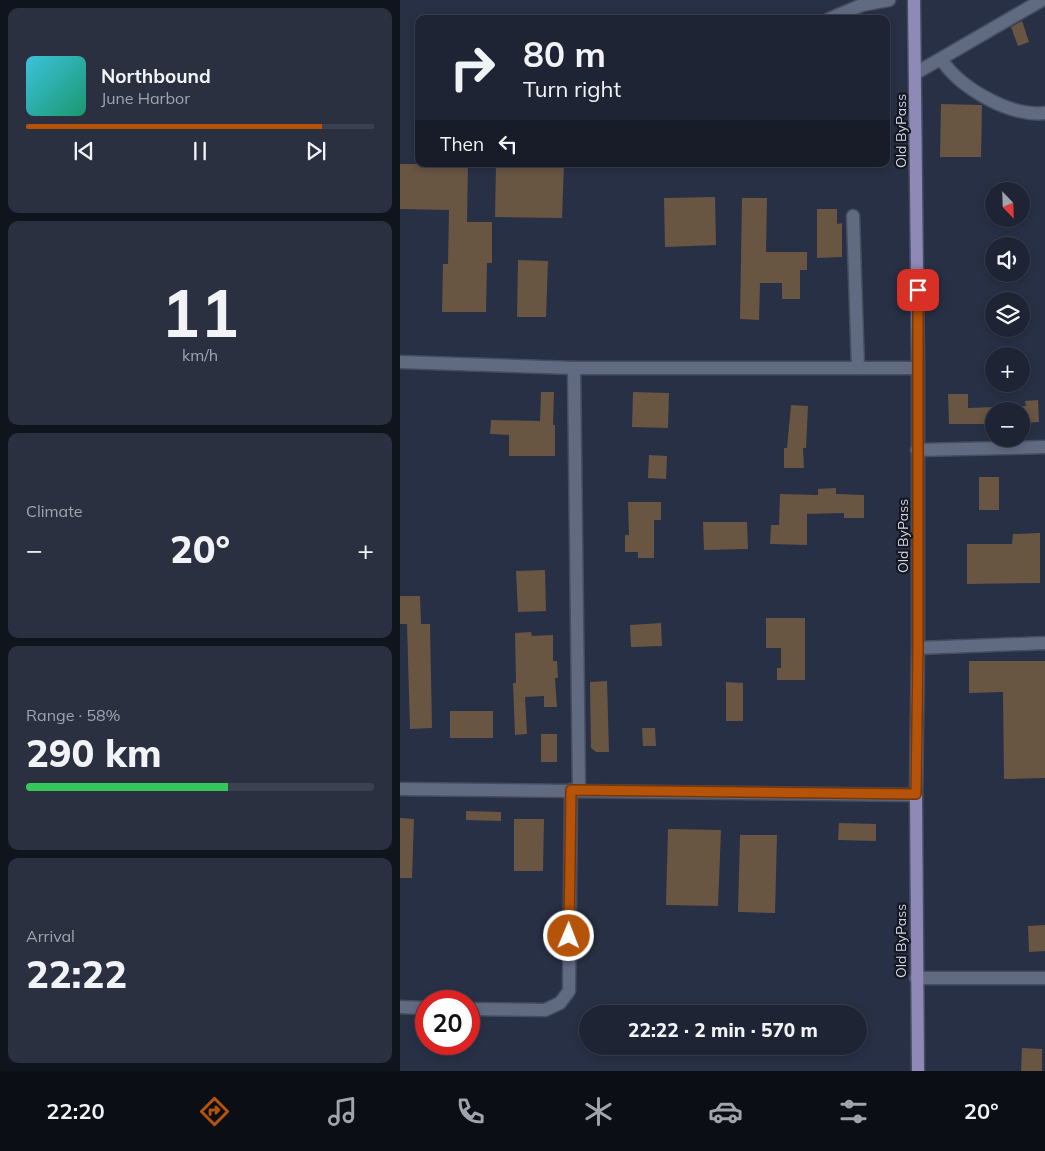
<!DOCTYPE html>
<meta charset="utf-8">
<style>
body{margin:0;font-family:Mulish,sans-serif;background:#2b3040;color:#f1f3f6;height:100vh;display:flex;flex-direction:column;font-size:19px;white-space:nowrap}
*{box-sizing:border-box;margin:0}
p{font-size:16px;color:#a1a4ac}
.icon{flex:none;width:28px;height:28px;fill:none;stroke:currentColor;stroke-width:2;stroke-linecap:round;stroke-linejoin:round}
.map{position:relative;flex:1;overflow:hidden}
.panel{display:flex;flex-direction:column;gap:8px;padding:8px;background:#10141d;width:400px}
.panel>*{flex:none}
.guide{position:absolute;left:15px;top:15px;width:475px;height:152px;border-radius:10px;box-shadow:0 2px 8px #0003,0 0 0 1px #3c414f;background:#1e2434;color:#f1f3f6;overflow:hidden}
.needle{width:32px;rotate:157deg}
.controls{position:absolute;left:585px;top:182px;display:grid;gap:10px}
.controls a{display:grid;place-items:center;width:45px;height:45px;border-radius:50%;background:#1e2434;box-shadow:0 2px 8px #0003,0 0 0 1px #3c414f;font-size:25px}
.speed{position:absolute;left:15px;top:990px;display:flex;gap:10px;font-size:25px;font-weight:700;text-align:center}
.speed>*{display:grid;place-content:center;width:65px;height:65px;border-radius:50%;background:#1e2434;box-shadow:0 2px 8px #0003,0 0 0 1px #3c414f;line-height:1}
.speed .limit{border:8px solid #d22;background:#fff;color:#111}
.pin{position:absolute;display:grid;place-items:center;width:42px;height:42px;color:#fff;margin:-21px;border-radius:10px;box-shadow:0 2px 8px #0006}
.me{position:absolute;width:55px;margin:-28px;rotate:1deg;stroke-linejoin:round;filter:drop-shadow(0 0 4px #0008)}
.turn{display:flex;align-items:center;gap:18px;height:105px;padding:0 25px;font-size:22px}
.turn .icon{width:65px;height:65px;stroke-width:2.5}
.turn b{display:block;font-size:35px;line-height:42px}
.then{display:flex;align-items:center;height:48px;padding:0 25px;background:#0003;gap:10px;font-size:19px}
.big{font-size:38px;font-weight:800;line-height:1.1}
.panel .card{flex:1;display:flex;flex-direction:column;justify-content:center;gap:8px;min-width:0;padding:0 18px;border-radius:10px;background:#2b3040}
.panel .dial{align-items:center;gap:0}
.dial b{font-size:65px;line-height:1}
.song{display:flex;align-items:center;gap:15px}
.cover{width:60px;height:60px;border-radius:8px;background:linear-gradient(135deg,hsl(190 70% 55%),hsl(160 70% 35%))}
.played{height:5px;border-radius:2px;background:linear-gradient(90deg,#b45309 85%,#3c414f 85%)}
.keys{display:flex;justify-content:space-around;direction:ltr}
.heat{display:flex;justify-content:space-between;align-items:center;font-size:28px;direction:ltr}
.charge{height:8px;border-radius:4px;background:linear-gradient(90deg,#34c759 58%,#3c414f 0)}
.trip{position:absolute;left:179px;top:1005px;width:288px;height:50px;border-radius:25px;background:#1e2434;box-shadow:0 2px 8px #0003,0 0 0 1px #3c414f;font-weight:800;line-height:50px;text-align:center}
.dock{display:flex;height:80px;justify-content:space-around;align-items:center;background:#0c0e15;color:#a1a4ac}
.dock .icon{width:35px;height:35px}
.dock .selected{color:#b45309}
.dock b{font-size:22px;color:#f1f3f6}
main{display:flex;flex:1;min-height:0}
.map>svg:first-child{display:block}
.building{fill:#685542}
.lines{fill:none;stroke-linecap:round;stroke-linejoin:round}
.minor-casing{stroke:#464d5e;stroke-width:15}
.major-casing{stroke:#464d5e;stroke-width:15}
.minor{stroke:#606a81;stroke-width:12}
.major{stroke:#8f89b8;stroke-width:12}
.route-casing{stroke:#753606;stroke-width:12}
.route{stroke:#b45309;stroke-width:9}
.labels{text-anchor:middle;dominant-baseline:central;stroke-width:4.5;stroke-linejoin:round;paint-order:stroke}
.street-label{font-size:14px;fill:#cfd5e2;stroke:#151822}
</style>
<main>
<section class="panel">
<div class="card">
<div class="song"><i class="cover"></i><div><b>Northbound</b><p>June Harbor</p></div></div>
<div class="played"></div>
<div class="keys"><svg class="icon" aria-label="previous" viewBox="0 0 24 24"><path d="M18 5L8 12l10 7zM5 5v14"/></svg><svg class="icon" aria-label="pause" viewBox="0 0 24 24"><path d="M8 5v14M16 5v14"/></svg><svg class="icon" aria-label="next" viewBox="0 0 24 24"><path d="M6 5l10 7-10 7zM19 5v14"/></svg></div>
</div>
<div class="card dial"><b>11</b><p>km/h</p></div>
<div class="card"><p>Climate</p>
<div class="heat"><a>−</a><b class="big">20°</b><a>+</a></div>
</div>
<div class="card"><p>Range · 58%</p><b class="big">290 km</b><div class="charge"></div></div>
<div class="card"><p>Arrival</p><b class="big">22:22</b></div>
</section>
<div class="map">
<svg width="645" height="1071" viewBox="0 0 645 1071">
<rect width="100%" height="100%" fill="#283045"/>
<g class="building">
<path d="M622,21L629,42L618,46L611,27Z"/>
<path d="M541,104L582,105L581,157H540Z"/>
<path d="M0,164H68L67,222H92V263H87L86,312H42L43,264H48L49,210L0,209Z"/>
<path d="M96,164H164L162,218L95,217Z"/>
<path d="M315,197L316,245L265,247L264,198Z"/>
<path d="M342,198H367L366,252H407V270H400V299H382V283H360L359,320L340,319Z"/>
<path d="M417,209H437V224L442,223V257L417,258Z"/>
<path d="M118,260L148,261L146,317H117Z"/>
<path d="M141,392H154L153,425H155V456H109V435L90,434L91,420L140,421Z"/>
<path d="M233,392L269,393L268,428L232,427Z"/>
<path d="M548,394H568V408L594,407V424H549Z"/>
<path d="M638,400L639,422L621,423V406H626L625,401Z"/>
<path d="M391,405L408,406L406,448H403L404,468H384V448H387Z"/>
<path d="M249,455L267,456L266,479L248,478Z"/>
<rect x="579" y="477" width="20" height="33"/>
<path d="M436,488V494L464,495V518H444V513L407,514V545L370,544L371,525H379L380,494L418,495V489Z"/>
<path d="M228,502H261V520H254V558H238V552H225V535H229Z"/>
<path d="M303,522H347L348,549L304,550Z"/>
<path d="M640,533V583L567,584V544H612L613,534Z"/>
<path d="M145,570L146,611L118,612L116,571Z"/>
<path d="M0,596H20L21,624H30L32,728L10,729L7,624H0Z"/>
<path d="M366,618H405V680H377V668H381V648H366Z"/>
<path d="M261,623L262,646L231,647L230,625Z"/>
<path d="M131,632L132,636L153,635V661H157L158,678H155L157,707H144V696L125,697L127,734L115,735L113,683H116L115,633Z"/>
<path d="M569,661H645V778L604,779L603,692L569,693Z"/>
<path d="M207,681L209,752H196L191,748L190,682Z"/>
<path d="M326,682L343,683V721H326Z"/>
<rect x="50" y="711" width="43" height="27"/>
<path d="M242,728H255L256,746H243Z"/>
<rect x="141" y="734" width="16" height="28"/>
<path d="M66,811L101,812V821L66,820Z"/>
<path d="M0,818L14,819L12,878H0Z"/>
<path d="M114,819H144L143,871H114Z"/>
<path d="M439,823L476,824V841L438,840Z"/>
<path d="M268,829L321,830L318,906L266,905Z"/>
<path d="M340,835H377L375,913L338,912Z"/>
<path d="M645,925V951L629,952L628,926Z"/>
<path d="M622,1048L642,1049V1071H621Z"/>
</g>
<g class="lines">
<g class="minor-casing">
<g id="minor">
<path d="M429,19L462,5L489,0"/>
<path d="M541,59C560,88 610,117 645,113"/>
<path d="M516,73L642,0"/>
<path d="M453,216L458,368"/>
<path d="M0,362L174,368H518"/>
<path d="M174,368L179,790"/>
<path d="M517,450L645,447"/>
<path d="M518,648L645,643"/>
<path d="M0,789L516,795"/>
<path d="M516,978H645"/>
<path d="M0,1007L26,1008"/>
<path d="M69,1009L145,1010L160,1003L169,991L171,790"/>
</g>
</g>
<g class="major-casing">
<path id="major" d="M514,0L518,368V648L516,795L518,1071"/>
</g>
<use href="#minor" class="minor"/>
<use href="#major" class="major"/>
</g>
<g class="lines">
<g class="route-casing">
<path id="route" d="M169,936L171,790L516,794L518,648V290"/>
</g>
<use href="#route" class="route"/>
</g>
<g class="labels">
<g class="street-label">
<text transform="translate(501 131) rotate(-90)">Old ByPass</text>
<text transform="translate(503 536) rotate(-90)">Old ByPass</text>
<text transform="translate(501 941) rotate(-90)">Old ByPass</text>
</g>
</g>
</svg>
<div class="controls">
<a><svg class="needle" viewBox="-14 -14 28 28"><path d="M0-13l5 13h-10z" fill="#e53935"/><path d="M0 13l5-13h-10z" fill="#a1a4ac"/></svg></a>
<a><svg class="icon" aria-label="sound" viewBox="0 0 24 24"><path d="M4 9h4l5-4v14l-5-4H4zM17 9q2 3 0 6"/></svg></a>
<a><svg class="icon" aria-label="layers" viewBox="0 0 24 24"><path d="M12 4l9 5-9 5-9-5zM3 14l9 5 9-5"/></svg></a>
<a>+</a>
<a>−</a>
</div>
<div class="speed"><div class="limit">20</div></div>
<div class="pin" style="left:518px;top:290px;background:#d93025"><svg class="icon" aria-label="arrive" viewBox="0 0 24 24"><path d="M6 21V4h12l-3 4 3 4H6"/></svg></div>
<svg class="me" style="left:169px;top:936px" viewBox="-20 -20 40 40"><circle r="17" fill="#b45309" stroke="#fff" stroke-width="3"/><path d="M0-11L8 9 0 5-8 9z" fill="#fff"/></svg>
<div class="trip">22:22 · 2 min · 570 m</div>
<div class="guide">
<div class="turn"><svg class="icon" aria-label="right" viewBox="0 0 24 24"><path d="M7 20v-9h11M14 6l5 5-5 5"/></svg><div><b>80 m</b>Turn right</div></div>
<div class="then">Then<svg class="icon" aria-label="left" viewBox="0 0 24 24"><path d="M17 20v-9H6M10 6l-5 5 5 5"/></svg></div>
</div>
</div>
</main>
<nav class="dock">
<b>22:20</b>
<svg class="icon selected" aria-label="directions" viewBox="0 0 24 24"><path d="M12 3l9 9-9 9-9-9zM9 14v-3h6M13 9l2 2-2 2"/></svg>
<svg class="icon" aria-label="music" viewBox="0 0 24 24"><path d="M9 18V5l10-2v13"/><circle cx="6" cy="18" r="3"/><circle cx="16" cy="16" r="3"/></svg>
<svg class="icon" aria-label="phone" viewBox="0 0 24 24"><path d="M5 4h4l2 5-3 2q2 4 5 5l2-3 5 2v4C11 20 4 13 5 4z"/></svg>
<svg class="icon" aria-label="climate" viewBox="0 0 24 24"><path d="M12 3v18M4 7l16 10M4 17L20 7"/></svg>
<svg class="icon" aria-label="car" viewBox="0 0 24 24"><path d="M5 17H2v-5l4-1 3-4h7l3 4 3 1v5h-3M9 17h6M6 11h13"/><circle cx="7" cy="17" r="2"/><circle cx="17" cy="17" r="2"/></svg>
<svg class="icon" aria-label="filters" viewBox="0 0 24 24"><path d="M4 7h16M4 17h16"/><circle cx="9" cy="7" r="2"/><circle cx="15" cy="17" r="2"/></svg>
<b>20°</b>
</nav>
